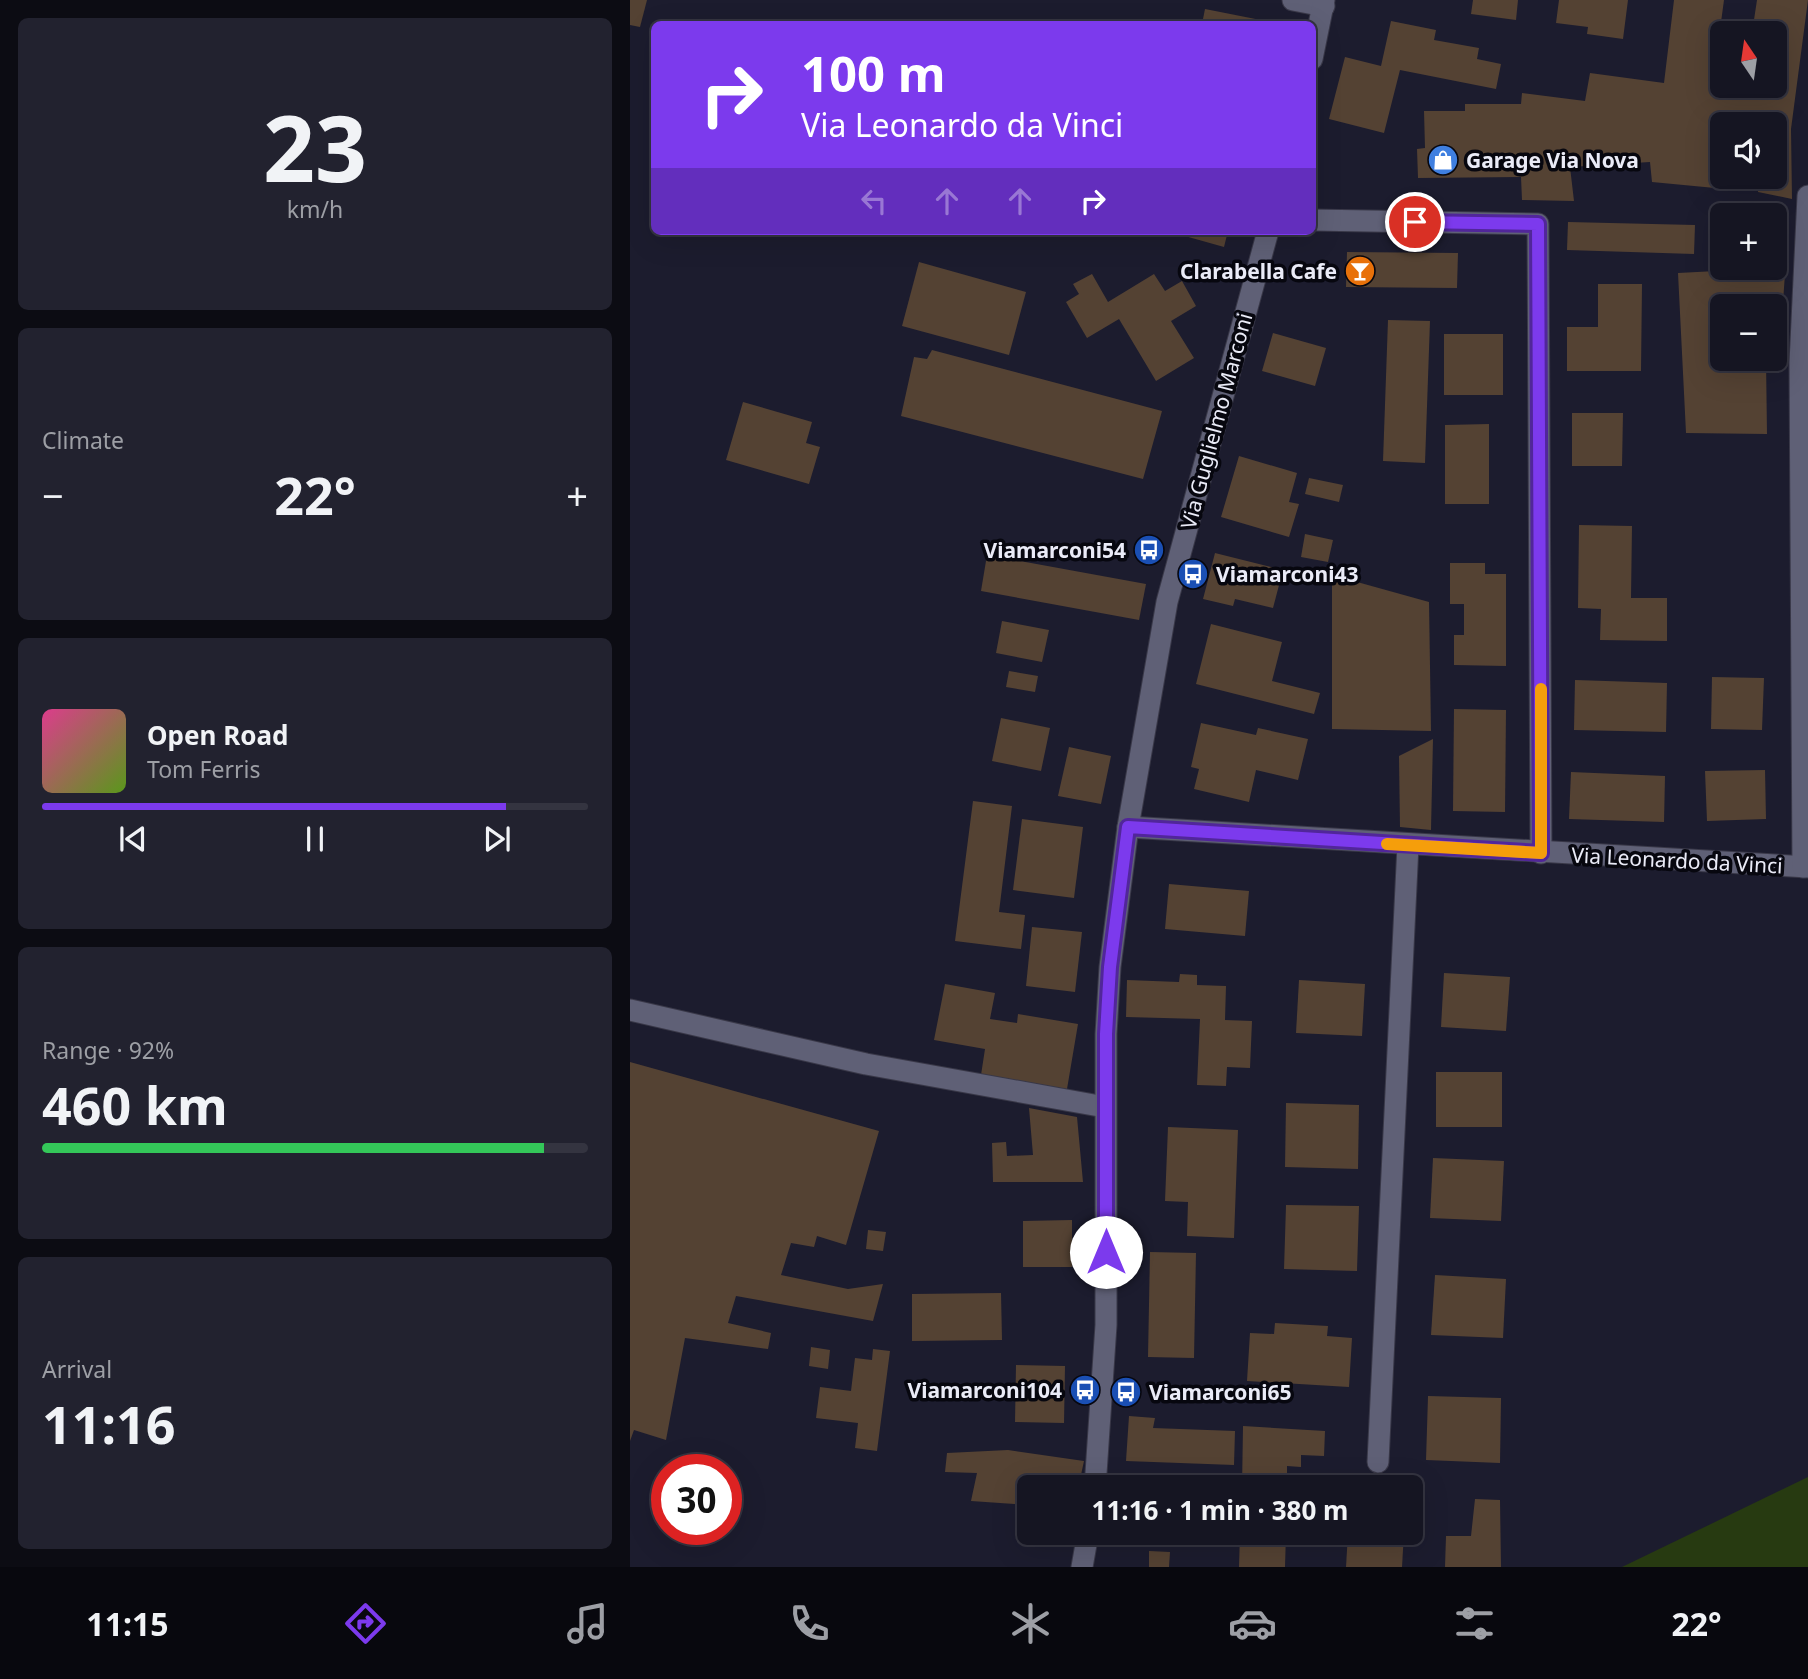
<!DOCTYPE html>
<meta charset="utf-8">
<style>
body{margin:0;font-family:"Noto Sans",sans-serif;background:#22222f;color:#f1f3f6;height:100vh;display:flex;flex-direction:column;font-size:26px;white-space:nowrap}
*{box-sizing:border-box;margin:0}
p{font-size:23px;color:#9d9fa5}
.icon{flex:none;width:38px;height:38px;fill:none;stroke:currentColor;stroke-width:2;stroke-linecap:round;stroke-linejoin:round}
.map{position:relative;flex:1;overflow:hidden}
.side{display:flex;flex-direction:column;gap:18px;padding:18px;background:#0c0c13;width:630px}
.side>*{flex:none}
.guide{position:absolute;left:21px;top:21px;width:665px;height:214px;border-radius:10px;box-shadow:0 7px 28px #0002,0 0 0 2px #343440;background:#7c3aed;color:#fff;overflow:hidden}
.needle{width:46px;rotate:347deg}
.buttons{position:absolute;left:1080px;top:21px;display:grid;gap:14px}
.buttons a{display:grid;place-items:center;width:77px;height:77px;border-radius:10px;background:#151522;box-shadow:0 7px 28px #0002,0 0 0 2px #343440;font-size:35px}
.speed{position:absolute;left:21px;top:1454px;display:flex;gap:14px;font-size:35px;font-weight:700;text-align:center}
.speed>*{display:grid;place-content:center;width:91px;height:91px;border-radius:50%;background:#151522;box-shadow:0 7px 28px #0002,0 0 0 2px #343440;line-height:1}
.speed .limit{border:10px solid #d22;background:#fff;color:#111}
.pin{position:absolute;display:grid;place-items:center;width:60px;height:60px;color:#fff;margin:-30px;border:4px solid #fff;border-radius:50%;box-shadow:0 2px 7px #0007}
.me{position:absolute;width:77px;margin:-38px;rotate:0deg;stroke-linejoin:round;filter:drop-shadow(0 0 5px #0008)}
.turn{display:flex;align-items:center;gap:24px;height:147px;padding:0 35px;font-size:32px}
.turn .icon{width:91px;height:91px;stroke-width:2.5}
.turn b{display:block;font-size:49px;line-height:60px}
.lanes{display:flex;align-items:center;height:66px;padding:0 35px;background:#0003;justify-content:center;gap:35px;direction:ltr}
.lanes .off{opacity:.35}
.big{font-size:52px;font-weight:700;line-height:1.1}
.side .tile{flex:1;display:flex;flex-direction:column;justify-content:center;gap:10px;min-width:0;padding:0 24px;border-radius:10px;background:#22222f}
.side .dial{align-items:center;gap:0}
.dial b{font-size:91px;line-height:1}
.song{display:flex;align-items:center;gap:21px}
.cover{width:84px;height:84px;border-radius:10px;background:linear-gradient(135deg,hsl(330 70% 55%),hsl(90 70% 35%))}
.played{height:7px;border-radius:4px;background:linear-gradient(90deg,#7c3aed 85%,#343440 85%)}
.keys{display:flex;justify-content:space-around;direction:ltr}
.heat{display:flex;justify-content:space-between;align-items:center;font-size:38px;direction:ltr}
.charge{height:10px;border-radius:5px;background:linear-gradient(90deg,#34c759 92%,#343440 0)}
.trip{position:absolute;left:387px;top:1475px;width:406px;height:70px;border-radius:10px;background:#151522;box-shadow:0 7px 28px #0002,0 0 0 2px #343440;font-weight:700;line-height:70px;text-align:center}
.tab-bar{display:flex;height:112px;justify-content:space-around;align-items:center;background:#08080e;color:#9d9fa5}
.tab-bar .icon{width:49px;height:49px}
.tab-bar .active{color:#7c3aed}
.tab-bar b{font-size:32px;color:#f1f3f6}
main{display:flex;flex:1;min-height:0}
.map>svg:first-child{display:block}
.green{fill:#273a11}
.building{fill:#544233}
.lines{fill:none;stroke-linecap:round;stroke-linejoin:round}
.street-casing{stroke:#393848;stroke-width:23}
.street{stroke:#5f6076;stroke-width:21}
.route-casing{stroke:#51269a;stroke-width:18}
.route{stroke:#7c3aed;stroke-width:12}
.slow{stroke:#f59e0b;stroke-width:12}
.labels{text-anchor:middle;dominant-baseline:central;stroke-width:7;stroke-linejoin:round;paint-order:stroke}
.poi-label{font-size:21px;font-weight:bold;fill:#eaebf7;stroke:#07070f;text-anchor:start}
.street-label{font-size:21px;fill:#eaebf7;stroke:#07070f}
</style>
<main>
<section class="side">
<div class="tile dial"><b>23</b><p>km/h</p></div>
<div class="tile"><p>Climate</p>
<div class="heat"><a>−</a><b class="big">22°</b><a>+</a></div>
</div>
<div class="tile">
<div class="song"><i class="cover"></i><div><b>Open Road</b><p>Tom Ferris</p></div></div>
<div class="played"></div>
<div class="keys"><svg class="icon" aria-label="previous" viewBox="0 0 24 24"><path d="M18 5L8 12l10 7zM5 5v14"/></svg><svg class="icon" aria-label="pause" viewBox="0 0 24 24"><path d="M8 5v14M16 5v14"/></svg><svg class="icon" aria-label="next" viewBox="0 0 24 24"><path d="M6 5l10 7-10 7zM19 5v14"/></svg></div>
</div>
<div class="tile"><p>Range · 92%</p><b class="big">460 km</b><div class="charge"></div></div>
<div class="tile"><p>Arrival</p><b class="big">11:16</b></div>
</section>
<div class="map">
<svg width="1178" height="1567" viewBox="0 0 1178 1567">
<rect width="100%" height="100%" fill="#1c1c2e"/>
<path class="green" d="M1178,1477V1567H992Z"/>
<g class="building">
<path d="M0,0H17L10,27L0,25Z"/>
<path d="M843,0H888L886,20L841,14Z"/>
<path d="M929,0H998L993,39L957,34L958,27L926,23Z"/>
<path d="M1044,0H1094L1082,89L1113,94L1114,86H1144V33H1122L1127,0H1178L1161,129L1162,199L1128,192L1129,182L1096,179L1144,177V124H1092V178H1088L1085,188L1022,182L1020,162L940,167L944,201L892,200L891,177L788,178L787,149L795,148L794,111H835V104H891L892,93L955,101L960,73L1034,83Z"/>
<path d="M575,9L646,23L645,24H572Z"/>
<path d="M761,21L806,30L804,40L849,48L847,59L871,64L866,89L770,70L754,133L699,119L715,57L751,66Z"/>
<path d="M938,222L1065,225L1064,254L937,250Z"/>
<path d="M537,231H598L594,247Z"/>
<path d="M1158,232L1152,316L1144,317V306H1092V359H1136L1137,434L1056,433L1048,273L1086,271V244L1092,245V268H1144V233Z"/>
<path d="M717,252L828,253L827,288L716,287Z"/>
<path d="M289,262L396,292L379,355L272,326Z"/>
<path d="M462,274L478,302L524,274L535,291L552,281L566,306L541,321L564,358L526,381L489,319L457,338L436,302L449,294L443,284Z"/>
<path d="M968,284H1012L1011,371H937V327H968Z"/>
<path d="M758,320L800,321L795,463L753,461Z"/>
<path d="M643,333L696,348L685,386L632,371Z"/>
<rect x="814" y="334" width="59" height="61"/>
<path d="M302,350L532,411L513,479L271,416L284,357L297,359Z"/>
<path d="M113,402L182,422L176,443L190,447L179,484L96,460Z"/>
<path d="M942,413H993L992,466H942Z"/>
<path d="M859,424V504H815V425Z"/>
<path d="M609,456L667,473L659,502L669,504L659,537L591,517Z"/>
<path d="M679,478L713,485L709,502L675,494Z"/>
<path d="M949,525L1002,526L1001,598H1037V641L970,640L971,609L948,608Z"/>
<path d="M675,534L703,540L698,562L671,557Z"/>
<path d="M585,553L653,570L643,608L605,599L603,606L573,599Z"/>
<path d="M357,555L516,584L509,620L351,591Z"/>
<path d="M820,563H855V574H876V666L824,665V635H834V604H820Z"/>
<path d="M702,575L799,602L801,731L702,729Z"/>
<path d="M372,621L419,630L412,662L366,653Z"/>
<path d="M581,624L652,642L642,681L690,693L684,714L566,684Z"/>
<path d="M379,671L408,676L405,692L376,687Z"/>
<path d="M1082,677L1134,678L1132,730L1081,729Z"/>
<path d="M945,680L1037,683L1036,732L944,730Z"/>
<path d="M824,709L876,710L875,812L823,811Z"/>
<path d="M371,718L420,728L411,771L362,761Z"/>
<path d="M571,723L626,735L628,728L678,739L668,780L626,770L619,802L564,789L569,769L561,767Z"/>
<path d="M803,739L801,830L770,827L769,756Z"/>
<path d="M439,747L481,756L471,804L428,796Z"/>
<path d="M1135,770L1136,819L1077,821L1075,771Z"/>
<path d="M941,772L1035,776L1034,822L939,819Z"/>
<path d="M343,801L382,806L369,912L395,915L391,949L325,941Z"/>
<path d="M392,819L453,827L444,898L383,890Z"/>
<path d="M539,884L619,891L615,936L535,929Z"/>
<path d="M402,927L452,932L445,992L396,986Z"/>
<path d="M814,973L880,977L876,1031L811,1027Z"/>
<path d="M550,974L567,975V985L596,986L595,1020L622,1021L620,1068L597,1067L596,1086L567,1085L570,1019L496,1017L497,980L549,982Z"/>
<path d="M669,980L735,984L732,1036L666,1033Z"/>
<path d="M315,984L365,993L360,1019L387,1023L388,1014L448,1024L437,1089L351,1075L355,1049L304,1040Z"/>
<path d="M0,1062L249,1131L216,1245L187,1236L184,1247L161,1243L151,1275L218,1289L253,1284L243,1321L106,1296L98,1323L141,1333L138,1349L55,1338L36,1440L4,1430L0,1441Z"/>
<rect x="806" y="1072" width="66" height="55"/>
<path d="M656,1103L729,1105L728,1169L655,1167Z"/>
<path d="M399,1108L447,1117L453,1182H363L362,1143L376,1142L377,1156L403,1155Z"/>
<path d="M538,1127L608,1130L604,1238L557,1236L558,1202L535,1201Z"/>
<path d="M803,1158L874,1161L871,1221L800,1218Z"/>
<path d="M656,1205L729,1206L727,1271L654,1269Z"/>
<path d="M442,1220V1267H393V1221Z"/>
<path d="M238,1230L256,1232L253,1251L236,1249Z"/>
<path d="M520,1252L566,1253L564,1358L518,1357Z"/>
<path d="M805,1275L876,1279L873,1338L801,1335Z"/>
<path d="M371,1293L372,1340L282,1341V1294Z"/>
<path d="M645,1323L698,1326L697,1336L722,1338L719,1387L617,1381L620,1333L644,1334Z"/>
<path d="M181,1347L200,1350L198,1369L179,1366Z"/>
<path d="M243,1349L260,1351L247,1451L225,1448L228,1423L186,1418L190,1387L221,1391L225,1358L242,1360Z"/>
<path d="M386,1365L435,1366L434,1423L385,1422Z"/>
<path d="M798,1396L871,1398L870,1463L796,1460Z"/>
<path d="M499,1416L525,1418L523,1428L605,1431L604,1465L496,1461Z"/>
<path d="M613,1426L695,1431L694,1456L671,1455V1467L657,1466V1488H612Z"/>
<path d="M378,1450L454,1461L449,1484L415,1481V1488H399V1505L341,1501L347,1473L315,1472L317,1453Z"/>
<path d="M845,1499L870,1500L871,1567H815L816,1536H841Z"/>
<path d="M501,1533H541L540,1538Z"/>
<path d="M610,1533H656L655,1567H609Z"/>
<path d="M718,1533H774L772,1567H716Z"/>
<path d="M519,1551L540,1552L539,1567H519Z"/>
</g>
<g class="lines">
<g class="street-casing">
<g id="street">
<path d="M663,0L694,6"/>
<path d="M682,59L694,0"/>
<path d="M682,220L908,224L911,853"/>
<path d="M498,827L1178,867"/>
<path d="M1173,867L1170,363L1178,196"/>
<path d="M0,1010L236,1064L475,1107"/>
<path d="M748,1462L778,845"/>
<path d="M465,1488L476,1325V1034L480,967L498,827L537,602L638,231"/>
<path d="M452,1567L458,1533"/>
</g>
</g>
<use href="#street" class="street"/>
</g>
<g class="lines">
<g class="route-casing">
<path id="route" d="M476,1252V1034L480,967L498,827L911,853L908,224L785,222"/>
</g>
<use href="#route" class="route"/>
<path class="slow" d="M757,844L911,853V689"/>
</g>
<defs>
<g id="shop-disc" transform="scale(1.575)"><circle r="9.5" fill="#3f7fe0" stroke="#07070f"/><path d="M-5-2.5h2.3a2.7 3.5 0 0 1 5.4 0H5L5.5 6h-11ZM-1.5-2.5h3a1.5 2.3 0 0 0-3 0Z" fill="#fff"/></g>
<g id="bar-disc" transform="scale(1.575)"><circle r="9.5" fill="#e8710a" stroke="#07070f"/><path d="M-6-5H6L.8 .8V4.5H3.5V6h-7V4.5H-.8V.8Z" fill="#fff"/></g>
<g id="bus-disc" transform="scale(1.575)"><circle r="9.5" fill="#1a4fb4" stroke="#07070f"/><path d="M-5-6H5V4H4V6H2V4H-2V6H-4V4H-5ZM-3.5-4V0h7V-4ZM-3.5 1.2v1.5H-2V1.2ZM2 1.2v1.5H3.5V1.2Z" fill="#fff"/></g>
</defs>
<g fill-rule="evenodd">
<use href="#shop-disc" x="813" y="160"/>
<use href="#bar-disc" x="730" y="271"/>
<use href="#bus-disc" x="519" y="550"/>
<use href="#bus-disc" x="563" y="574"/>
<use href="#bus-disc" x="455" y="1390"/>
<use href="#bus-disc" x="496" y="1392"/>
</g>
<g class="labels">
<g class="poi-label">
<text x="836" y="160">Garage Via Nova</text>
<text x="707" y="271" text-anchor="end">Clarabella Cafe</text>
<text x="496" y="550" text-anchor="end">Viamarconi54</text>
<text x="586" y="574">Viamarconi43</text>
<text x="432" y="1390" text-anchor="end">Viamarconi104</text>
<text x="519" y="1392">Viamarconi65</text>
</g>
<g class="street-label">
<text transform="translate(586 421) rotate(-75)">Via Guglielmo Marconi</text>
<text transform="translate(1047 860) rotate(3)">Via Leonardo da Vinci</text>
</g>
</g>
</svg>
<div class="buttons">
<a><svg class="needle" viewBox="-14 -14 28 28"><path d="M0-13l5 13h-10z" fill="#e53935"/><path d="M0 13l5-13h-10z" fill="#9d9fa5"/></svg></a>
<a><svg class="icon" aria-label="sound" viewBox="0 0 24 24"><path d="M4 9h4l5-4v14l-5-4H4zM17 9q2 3 0 6"/></svg></a>
<a>+</a>
<a>−</a>
</div>
<div class="speed"><div class="limit">30</div></div>
<div class="pin" style="left:785px;top:222px;background:#d93025"><svg class="icon" aria-label="arrive" viewBox="0 0 24 24"><path d="M6 21V4h12l-3 4 3 4H6"/></svg></div>
<svg class="me" style="left:476px;top:1252px" viewBox="-20 -20 40 40"><circle r="19" fill="#fff"/><path d="M0-13L10 11 0 6-10 11z" fill="#7c3aed"/></svg>
<div class="trip">11:16 · 1 min · 380 m</div>
<div class="guide">
<div class="turn"><svg class="icon" aria-label="right" viewBox="0 0 24 24"><path d="M7 20v-9h11M14 6l5 5-5 5"/></svg><div><b>100 m</b>Via Leonardo da Vinci</div></div>
<div class="lanes"><svg class="icon off" aria-label="left" viewBox="0 0 24 24"><path d="M17 20v-9H6M10 6l-5 5 5 5"/></svg><svg class="icon off" aria-label="ahead" viewBox="0 0 24 24"><path d="M12 20V5M6 11l6-6 6 6"/></svg><svg class="icon off" aria-label="ahead" viewBox="0 0 24 24"><path d="M12 20V5M6 11l6-6 6 6"/></svg><svg class="icon" aria-label="right" viewBox="0 0 24 24"><path d="M7 20v-9h11M14 6l5 5-5 5"/></svg></div>
</div>
</div>
</main>
<nav class="tab-bar">
<b>11:15</b>
<svg class="icon active" aria-label="directions" viewBox="0 0 24 24"><path d="M12 3l9 9-9 9-9-9zM9 14v-3h6M13 9l2 2-2 2"/></svg>
<svg class="icon" aria-label="music" viewBox="0 0 24 24"><path d="M9 18V5l10-2v13"/><circle cx="6" cy="18" r="3"/><circle cx="16" cy="16" r="3"/></svg>
<svg class="icon" aria-label="phone" viewBox="0 0 24 24"><path d="M5 4h4l2 5-3 2q2 4 5 5l2-3 5 2v4C11 20 4 13 5 4z"/></svg>
<svg class="icon" aria-label="climate" viewBox="0 0 24 24"><path d="M12 3v18M4 7l16 10M4 17L20 7"/></svg>
<svg class="icon" aria-label="car" viewBox="0 0 24 24"><path d="M5 17H2v-5l4-1 3-4h7l3 4 3 1v5h-3M9 17h6M6 11h13"/><circle cx="7" cy="17" r="2"/><circle cx="17" cy="17" r="2"/></svg>
<svg class="icon" aria-label="filters" viewBox="0 0 24 24"><path d="M4 7h16M4 17h16"/><circle cx="9" cy="7" r="2"/><circle cx="15" cy="17" r="2"/></svg>
<b>22°</b>
</nav>
